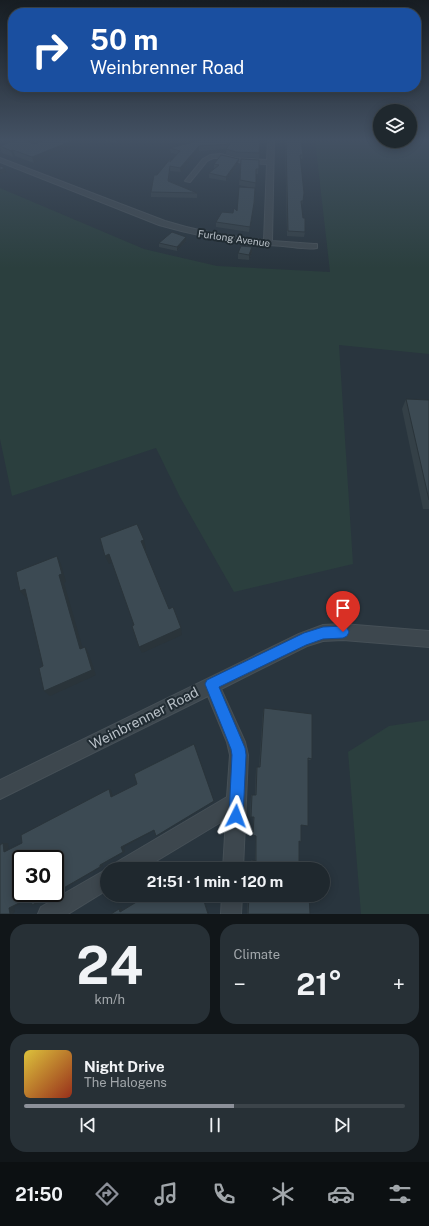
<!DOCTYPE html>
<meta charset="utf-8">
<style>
body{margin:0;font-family:"Public Sans",sans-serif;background:#273036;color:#f1f3f6;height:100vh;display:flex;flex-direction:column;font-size:15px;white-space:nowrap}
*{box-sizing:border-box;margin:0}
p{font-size:13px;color:#a1a6aa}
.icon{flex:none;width:22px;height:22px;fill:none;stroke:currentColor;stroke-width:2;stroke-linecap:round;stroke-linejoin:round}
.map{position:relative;height:914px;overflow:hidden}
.details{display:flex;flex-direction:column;gap:10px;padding:10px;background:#111619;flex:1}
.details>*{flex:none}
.hud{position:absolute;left:8px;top:8px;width:413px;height:84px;border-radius:16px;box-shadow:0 2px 10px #0003,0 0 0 1px #3c444a;background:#1a4fa0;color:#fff;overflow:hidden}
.fabs{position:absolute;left:373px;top:104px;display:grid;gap:8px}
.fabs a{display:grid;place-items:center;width:44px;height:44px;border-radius:50%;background:#1f282e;box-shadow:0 2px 10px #0003,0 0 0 1px #3c444a;font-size:20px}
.speed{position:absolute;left:12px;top:850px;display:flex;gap:8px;font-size:20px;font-weight:700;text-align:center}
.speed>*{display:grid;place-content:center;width:52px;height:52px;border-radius:50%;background:#1f282e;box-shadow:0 2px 10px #0003,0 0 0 1px #3c444a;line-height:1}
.speed .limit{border:2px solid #111;border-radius:6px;background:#fff;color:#111}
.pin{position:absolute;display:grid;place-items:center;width:34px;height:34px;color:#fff;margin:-41px -17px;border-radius:50% 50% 50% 0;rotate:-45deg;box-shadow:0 0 4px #0007}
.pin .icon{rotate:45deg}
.me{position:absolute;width:44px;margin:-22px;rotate:3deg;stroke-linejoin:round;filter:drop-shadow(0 0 3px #0008)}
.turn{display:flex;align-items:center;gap:14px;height:84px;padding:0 16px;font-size:18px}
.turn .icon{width:52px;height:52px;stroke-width:2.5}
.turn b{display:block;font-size:28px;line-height:34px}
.big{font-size:30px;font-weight:700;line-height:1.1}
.details .tile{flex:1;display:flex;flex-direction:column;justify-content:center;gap:6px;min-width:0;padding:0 14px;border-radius:16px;background:#273036}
.details .dial{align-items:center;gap:0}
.dial b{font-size:52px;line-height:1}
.song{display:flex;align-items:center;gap:12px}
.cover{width:48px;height:48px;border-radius:6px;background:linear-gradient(135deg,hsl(50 70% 55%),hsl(10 70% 35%))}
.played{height:4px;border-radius:2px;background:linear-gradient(90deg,#8c9099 55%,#3c444a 55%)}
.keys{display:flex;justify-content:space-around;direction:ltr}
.heat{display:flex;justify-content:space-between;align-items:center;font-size:22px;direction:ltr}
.details .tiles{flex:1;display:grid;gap:10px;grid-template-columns:1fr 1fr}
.tile:last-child{grid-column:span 2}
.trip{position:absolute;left:100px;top:862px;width:230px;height:40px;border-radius:20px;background:#1f282e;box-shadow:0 2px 10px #0003,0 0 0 1px #3c444a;font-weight:700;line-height:40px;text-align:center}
.tabs{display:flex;height:64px;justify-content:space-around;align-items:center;background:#0c1012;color:#a1a6aa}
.tabs .icon{width:28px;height:28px}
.tabs .current{color:#8c9099}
.tabs b{font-size:18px;color:#f1f3f6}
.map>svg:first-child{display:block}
.green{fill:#2b3f3e}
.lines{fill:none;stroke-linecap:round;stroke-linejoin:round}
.minor-casing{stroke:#465057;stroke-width:2}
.minor{fill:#3d474e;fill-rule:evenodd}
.wall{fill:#344047}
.shaded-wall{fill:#2a343a}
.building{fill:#3c4a53;stroke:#2a343a}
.route{fill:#1a73e8;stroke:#114b97}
.labels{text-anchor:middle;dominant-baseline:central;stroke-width:4;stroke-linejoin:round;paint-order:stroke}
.far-street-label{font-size:10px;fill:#b9c1c8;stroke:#212c33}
.near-street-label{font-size:14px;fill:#b9c1c8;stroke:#212c33}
</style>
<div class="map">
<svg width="429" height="914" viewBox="0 0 429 914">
<rect width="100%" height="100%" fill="#29353e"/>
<g class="green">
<path d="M315,140H429V354L339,345L353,564L234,592L180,497L156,448L12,496L0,439V188L144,249L217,266L330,272Z"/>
<path d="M429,720V914H361L348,752L389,726Z"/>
</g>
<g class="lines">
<g class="minor-casing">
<g id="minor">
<path d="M268,140H274L272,241L314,244H317V248C307,250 294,247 283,246C242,244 200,237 159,225L0,162V158L165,221C197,231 230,237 264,240L267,164L236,162L221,158H213L207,161L190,182L185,181L203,159L210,155L221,154L236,158L267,160Z"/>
<path d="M343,624L429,631V647L343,640L323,641L307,646L221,689L245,742L248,755L243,869H223L226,819L143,869H114L117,862L227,797L230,755L227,742L208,696L0,799V780L299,634L323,625Z"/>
<path d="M107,869V890L68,914H38L41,907Z"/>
<path d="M222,895H242L241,914H221Z"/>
</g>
</g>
<use href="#minor" class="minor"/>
</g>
<g class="wall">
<path d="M105,140H129L118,144Z"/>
<path d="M260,140L259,158L236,157L226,154V149L199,151L181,172L170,171L169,181L197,193V198L151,197V192L157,175L171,158V161L177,154L171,153L170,148Z"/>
<path d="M285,140H301L303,155L302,159H300L304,193L302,206H301L305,232L304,237L287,236Z"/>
<path d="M13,141L35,144L34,163L15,156L13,157L2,153L0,146Z"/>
<path d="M241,159L259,160L258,174H256L254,208L249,232L216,227V222L237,211L253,188L239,185Z"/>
<path d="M214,164H238L226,181L209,178V173L214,169Z"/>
<path d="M186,237V241L177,251L159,247V243Z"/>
<path d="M252,247V252L249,260L238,259V253Z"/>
<path d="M406,399L429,400V509H423L402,409Z"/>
<path d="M264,708L312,759L310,760H308V826L301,825L299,841V861L308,863V869H251V860H255L256,836L253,835V817H250L251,795H255L256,768L257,767H259L263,711Z"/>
<path d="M248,895H309L310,914H247Z"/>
</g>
<g class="shaded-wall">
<path d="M6,140H13V141L0,146V142Z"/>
<path d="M74,140H90L34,163L32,157Z"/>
<path d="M117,140H129L118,144Z"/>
<path d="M199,146V151L181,172L180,168Z"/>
<path d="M13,150L15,156L13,157L11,151Z"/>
<path d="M239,159L238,164L226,181V177Z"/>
<path d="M170,166V171L168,185V181Z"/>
<path d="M5,168L6,172L0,174V170Z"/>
<path d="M254,203V208L249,232L250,227Z"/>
<path d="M186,237V241L177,251V247Z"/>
<path d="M252,247V252L249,260V255Z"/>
<path d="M144,540L146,549L144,550L141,541Z"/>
<path d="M109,554L112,562L109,564L105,556Z"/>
<path d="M57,556L61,564L66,582L64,583L85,656L80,649L59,575Z"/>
<path d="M25,589L31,597L27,599L20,591Z"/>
<path d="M181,628L182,635L142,653L139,647Z"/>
<path d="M85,647L89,654L96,675L50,696L44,691Z"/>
<path d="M109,789L111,790L113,798L111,797Z"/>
<path d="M214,801L157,836H156Z"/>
<path d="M154,830H155L124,847L125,852L102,864L103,866L37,904L32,905L55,893L100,865L121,847Z"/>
<path d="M3,843H8L9,852H4Z"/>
<path d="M35,895L14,907L15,912L12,914H10L9,908Z"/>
<path d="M202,895L209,914H208Z"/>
<path d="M121,907L122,910L120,912L119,909Z"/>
</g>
<g class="building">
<path d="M0,140H6L0,142Z"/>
<path d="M16,140H24L35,144L44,140H74L32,157L13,150L11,151L0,146Z"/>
<path d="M201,140H260L259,153L236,152L226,149L230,144L199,146L180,168L170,166L168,181L197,193L151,192L154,175H157L171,158L170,162L180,151L170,148Z"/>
<path d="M286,140H301L303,155H300L304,193L303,201H301L303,218H305V232L288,231Z"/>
<path d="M221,155L239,159L226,177L209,173L219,165L214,164Z"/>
<path d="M241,159L259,160V169H256V183L240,180Z"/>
<path d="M0,166L5,168L0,170Z"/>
<path d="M239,187L255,188L254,203L250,227L216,222L222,212L233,213L234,208L237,211Z"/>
<path d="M172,232L186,237L177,247L159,243Z"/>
<path d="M241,246L252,247L249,255L238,253Z"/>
<path d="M406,399L429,400V500Z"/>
<path d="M137,524L144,540L141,541L169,609L173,607L181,628L139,647L132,626L134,625L109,554L105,556L100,538Z"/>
<path d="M57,556L62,574L59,575L80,649L85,647L92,670L44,691L39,668L43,666L25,589L20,591L16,572Z"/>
<path d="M264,708L312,714V759L308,758V826L301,825V842L299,841V861L308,863V869H251L252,860L256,861V836L253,835L254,817H251L252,795H256L257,767H260Z"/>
<path d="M194,744L214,801L156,836L154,830L121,847L123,852L100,865V867L55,893V859H21V893H54L32,905L31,897L9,908L10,914H0V845L3,843L4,852L22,843L21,835L109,789L111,797L137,784L134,774Z"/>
<path d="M191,864L193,869H184Z"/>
<path d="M148,895H202L208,914H111L119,909L120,912Z"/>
<path d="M255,895H309L310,914H248L249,896L254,897Z"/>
</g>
<linearGradient id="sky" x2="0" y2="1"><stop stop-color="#171d22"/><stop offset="0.52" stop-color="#435163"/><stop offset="1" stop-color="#435163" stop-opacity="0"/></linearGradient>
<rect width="429" height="268" fill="url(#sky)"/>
<path class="route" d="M343,626L347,628L349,632L347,636L343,638L323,639L306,645L219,687L245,748L246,755L243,816L241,821L236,823L231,821L229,816L232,755L231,749L205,684L207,680L304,633L323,627Z"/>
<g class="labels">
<g class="far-street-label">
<text transform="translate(234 238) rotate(8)">Furlong Avenue</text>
</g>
<g class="near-street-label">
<text transform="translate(144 718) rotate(-27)">Weinbrenner Road</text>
</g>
</g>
</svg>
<div class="fabs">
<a><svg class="icon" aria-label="layers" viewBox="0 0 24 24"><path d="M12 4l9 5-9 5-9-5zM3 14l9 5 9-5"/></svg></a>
</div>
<div class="speed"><div class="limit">30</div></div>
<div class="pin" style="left:343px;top:632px;background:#d93025"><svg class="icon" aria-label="arrive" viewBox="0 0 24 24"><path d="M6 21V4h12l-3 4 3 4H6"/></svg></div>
<svg class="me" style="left:236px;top:816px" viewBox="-20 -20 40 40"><path d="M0-17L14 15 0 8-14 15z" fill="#1a73e8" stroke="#fff" stroke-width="4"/></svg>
<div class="trip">21:51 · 1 min · 120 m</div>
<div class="hud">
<div class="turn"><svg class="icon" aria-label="right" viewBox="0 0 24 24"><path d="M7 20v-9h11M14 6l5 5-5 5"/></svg><div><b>50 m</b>Weinbrenner Road</div></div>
</div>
</div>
<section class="details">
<div class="tiles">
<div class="tile dial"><b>24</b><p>km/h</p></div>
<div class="tile"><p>Climate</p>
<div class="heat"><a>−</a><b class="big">21°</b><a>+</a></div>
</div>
<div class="tile">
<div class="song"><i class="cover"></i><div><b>Night Drive</b><p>The Halogens</p></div></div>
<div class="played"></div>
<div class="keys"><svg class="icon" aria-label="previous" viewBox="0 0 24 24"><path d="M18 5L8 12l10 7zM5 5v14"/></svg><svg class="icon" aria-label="pause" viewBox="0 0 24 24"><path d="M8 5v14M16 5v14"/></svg><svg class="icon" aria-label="next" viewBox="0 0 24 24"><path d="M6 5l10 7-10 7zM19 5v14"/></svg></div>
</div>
</div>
</section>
<nav class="tabs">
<b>21:50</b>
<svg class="icon current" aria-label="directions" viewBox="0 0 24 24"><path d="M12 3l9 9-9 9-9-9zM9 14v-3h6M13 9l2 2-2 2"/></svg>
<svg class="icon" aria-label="music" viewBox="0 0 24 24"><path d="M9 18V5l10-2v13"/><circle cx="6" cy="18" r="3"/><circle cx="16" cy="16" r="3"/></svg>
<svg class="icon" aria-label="phone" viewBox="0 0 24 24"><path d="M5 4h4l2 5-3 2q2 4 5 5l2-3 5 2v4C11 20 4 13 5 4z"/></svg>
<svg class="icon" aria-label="climate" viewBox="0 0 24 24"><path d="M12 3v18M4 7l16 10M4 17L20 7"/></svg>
<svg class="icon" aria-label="car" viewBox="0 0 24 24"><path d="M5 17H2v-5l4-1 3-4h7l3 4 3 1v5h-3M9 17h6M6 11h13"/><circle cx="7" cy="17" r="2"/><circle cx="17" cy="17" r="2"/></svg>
<svg class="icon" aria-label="filters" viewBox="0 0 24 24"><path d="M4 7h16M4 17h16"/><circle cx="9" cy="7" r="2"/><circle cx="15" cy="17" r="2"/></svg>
</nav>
